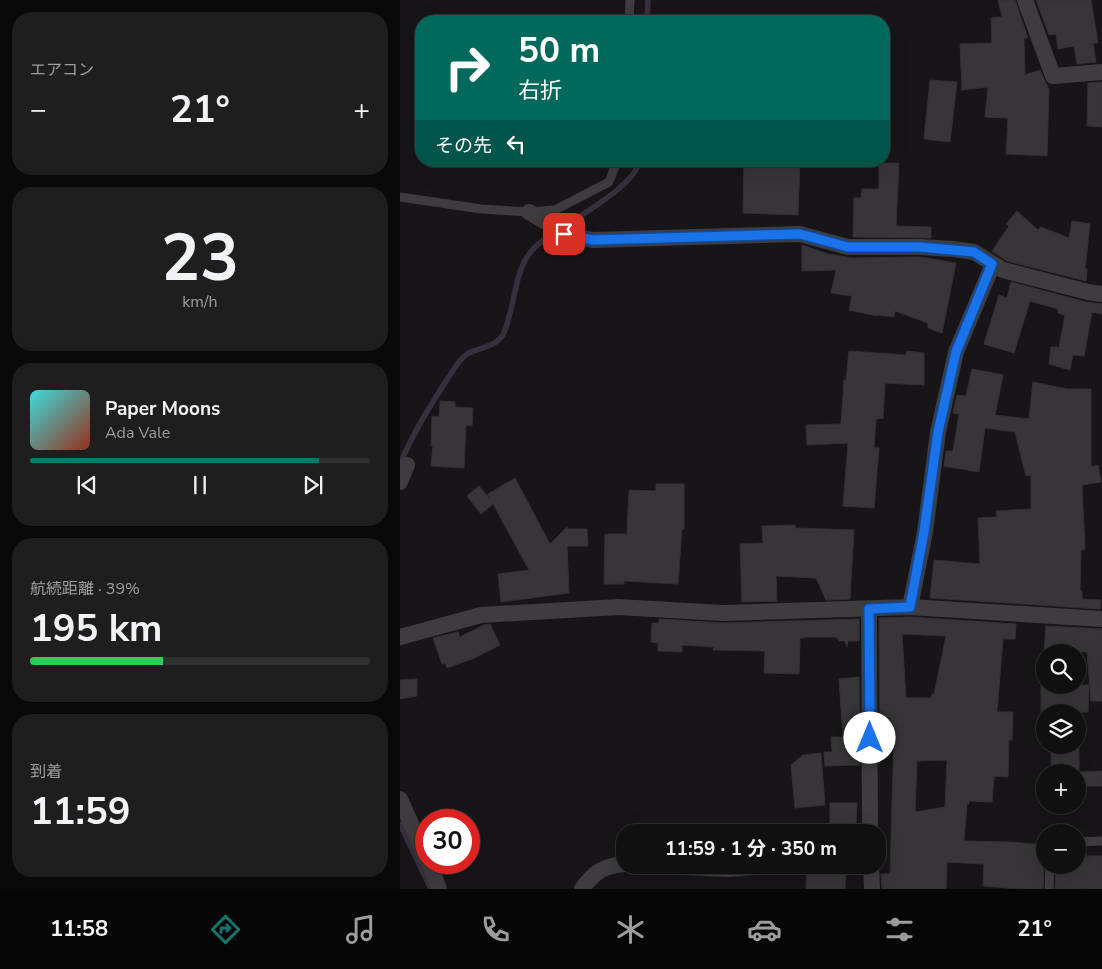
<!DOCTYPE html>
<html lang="ja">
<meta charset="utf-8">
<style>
body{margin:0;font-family:"Nunito Sans","Noto Sans JP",sans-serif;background:#1e1e1f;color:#f1f3f6;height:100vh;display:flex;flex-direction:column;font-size:19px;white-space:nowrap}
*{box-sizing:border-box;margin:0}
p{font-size:16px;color:#9c9d9f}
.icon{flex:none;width:28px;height:28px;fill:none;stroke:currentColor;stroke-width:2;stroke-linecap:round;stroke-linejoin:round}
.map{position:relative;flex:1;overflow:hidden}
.panel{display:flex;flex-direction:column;gap:12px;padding:12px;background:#090909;width:400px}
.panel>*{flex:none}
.guide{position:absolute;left:15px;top:15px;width:475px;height:152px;border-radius:20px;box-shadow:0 5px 20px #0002,0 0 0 1px #303031;background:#00695c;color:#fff;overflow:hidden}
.fabs{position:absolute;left:636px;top:644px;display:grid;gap:10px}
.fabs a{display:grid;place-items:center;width:50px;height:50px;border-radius:50%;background:#111011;box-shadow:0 5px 20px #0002,0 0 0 1px #303031;font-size:25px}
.speed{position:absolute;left:15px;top:809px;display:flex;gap:10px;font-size:25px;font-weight:700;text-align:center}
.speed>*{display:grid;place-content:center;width:65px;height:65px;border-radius:50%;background:#111011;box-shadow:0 5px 20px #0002,0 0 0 1px #303031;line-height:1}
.speed .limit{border:8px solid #d22;background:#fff;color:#111}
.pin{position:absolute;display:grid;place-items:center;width:42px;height:42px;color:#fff;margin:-21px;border-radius:10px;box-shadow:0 2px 8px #0006}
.me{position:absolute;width:55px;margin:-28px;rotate:0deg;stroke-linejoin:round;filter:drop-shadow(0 0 4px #0008)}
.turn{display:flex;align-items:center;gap:18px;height:105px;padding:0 20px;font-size:22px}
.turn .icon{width:65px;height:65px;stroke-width:2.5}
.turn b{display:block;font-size:35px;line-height:42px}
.then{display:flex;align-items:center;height:48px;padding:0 20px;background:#0003;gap:10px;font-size:19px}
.big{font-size:38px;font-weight:700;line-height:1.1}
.panel .card{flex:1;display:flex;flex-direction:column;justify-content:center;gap:8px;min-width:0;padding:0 18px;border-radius:20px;background:#1e1e1f}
.panel .dial{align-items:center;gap:0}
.dial b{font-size:65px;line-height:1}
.song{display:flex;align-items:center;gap:15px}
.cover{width:60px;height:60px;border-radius:8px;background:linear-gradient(135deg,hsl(180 70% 55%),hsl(10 70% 35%))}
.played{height:5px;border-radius:2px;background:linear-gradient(90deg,#0f766e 85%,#303031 85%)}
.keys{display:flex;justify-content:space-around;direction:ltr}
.heat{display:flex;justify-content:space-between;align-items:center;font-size:28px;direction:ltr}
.charge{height:8px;border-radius:4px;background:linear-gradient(90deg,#34c759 39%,#303031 0)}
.trip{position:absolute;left:216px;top:824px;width:270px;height:50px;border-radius:20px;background:#111011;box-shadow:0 5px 20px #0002,0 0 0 1px #303031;font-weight:700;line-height:50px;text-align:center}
.tabs{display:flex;height:80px;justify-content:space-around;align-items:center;background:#070607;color:#9c9d9f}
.tabs .icon{width:35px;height:35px}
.tabs .selected{color:#0f766e}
.tabs b{font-size:22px;color:#f1f3f6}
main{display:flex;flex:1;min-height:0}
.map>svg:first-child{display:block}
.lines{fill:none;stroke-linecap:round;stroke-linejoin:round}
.stream{stroke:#36303e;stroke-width:5.5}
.building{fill:#383539;stroke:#323033;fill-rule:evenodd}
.lane{stroke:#3f3c40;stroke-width:9}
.street{stroke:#3f3c40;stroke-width:16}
.route-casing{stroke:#114b97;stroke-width:12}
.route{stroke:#1a73e8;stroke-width:9}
</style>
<main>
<section class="panel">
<div class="card"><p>エアコン</p>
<div class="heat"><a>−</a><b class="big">21°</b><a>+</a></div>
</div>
<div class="card dial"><b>23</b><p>km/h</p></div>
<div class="card">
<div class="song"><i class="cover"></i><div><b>Paper Moons</b><p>Ada Vale</p></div></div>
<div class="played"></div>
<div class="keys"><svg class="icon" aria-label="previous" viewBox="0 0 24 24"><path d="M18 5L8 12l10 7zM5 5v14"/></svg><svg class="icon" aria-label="pause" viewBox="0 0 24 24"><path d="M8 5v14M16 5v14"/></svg><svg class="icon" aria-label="next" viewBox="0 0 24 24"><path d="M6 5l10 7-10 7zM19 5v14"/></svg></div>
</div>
<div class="card"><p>航続距離 · 39%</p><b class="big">195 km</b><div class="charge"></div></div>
<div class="card"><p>到着</p><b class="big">11:59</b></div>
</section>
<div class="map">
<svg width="702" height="889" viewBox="0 0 702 889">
<rect width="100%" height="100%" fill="#171517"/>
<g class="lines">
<g class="stream">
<path d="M247,21L248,0"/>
<path d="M0,464C13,433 30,406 48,378C53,371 59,359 67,354C79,347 94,348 103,335C105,331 107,325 108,320C116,296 116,265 135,247C157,227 237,188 239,161"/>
<path d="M0,824L31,889"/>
</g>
</g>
<g class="building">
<path d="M598,0H615L628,38H624L625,75L640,70L649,90L647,156L606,154L608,118L585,117L588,87L562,90L560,44L592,43L591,18L602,17Z"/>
<path d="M636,0H691L698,43H693L696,62L677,64L674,46L658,49L656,34L649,35Z"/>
<path d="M530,80L557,82L550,142L524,139Z"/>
<path d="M702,82V127L687,126L688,83Z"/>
<path d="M344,161H400L398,215L343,213Z"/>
<path d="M479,163H499L496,226L531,227V238L453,237L454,198H461L462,189H479Z"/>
<path d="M617,211L638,230L641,227L669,238L672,221L690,224L685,269H687L686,281L607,261L592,251L609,226L606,224Z"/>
<path d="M402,245L428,254L452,258L520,257L556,263L542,333L528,328V323L495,311L494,317L477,315V316L449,310L452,296L431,293L436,270L402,271Z"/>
<path d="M611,282L686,302L702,304V314L692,312L684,356L673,355L670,370L649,364L651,347H659L665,315L658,313V309L630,301L614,353L584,344L599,295L607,298Z"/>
<path d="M449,351L506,355L507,351L524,353V385L485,383L483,418L476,419L474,448H479L474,508L443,506L448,443L407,445L406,425L441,424L444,380H446Z"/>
<path d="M572,369L603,375L595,415L629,419L633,382L667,389H691V467L698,465L701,482L682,485L685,549L681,550L680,591H682V599L701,600L700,609L530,598L534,560L580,564L578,518L597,517L596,511L631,509V475L626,476L615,432L585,428L579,472L544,466L546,451H553L559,414L553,413L557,395L566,396Z"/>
<path d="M40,401L55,402V407L73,408L72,426L66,425L64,468L31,466L33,446H31L32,416L39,417Z"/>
<path d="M115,478L150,544L167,527V529H187L188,546H167L169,593L101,602L98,574L129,570L93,504L81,514L67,496L79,486L90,499L88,494Z"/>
<path d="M256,484H284V529H282L278,584L224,581V584H204L205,534H227L229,490L256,491Z"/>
<path d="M395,525V528L454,530L450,599L426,600L416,578L376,576L377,601L342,602L340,544L363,543L362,526Z"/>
<path d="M510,617L616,624L615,639H603L597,712H613L612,740H609L608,777L594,776L592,802L569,801V804H567L564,841L610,842L645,845L643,889H619L583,886L584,864L547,862L546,889H482L481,874H490L494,735H480L479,618ZM502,634L546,636L534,694H532L531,698H506ZM547,760L545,807L515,812L517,761Z"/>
<path d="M259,619L323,623L459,619V641H448L447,647L445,641H439L436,637H404V638H400L399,674L364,673L365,651L313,650L314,647L282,645V652L258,651V643L251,642L252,623H259Z"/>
<path d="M90,624L100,645L72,659L47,668L45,663L42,664L33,638L58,632L60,637L84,625Z"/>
<path d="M646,626L702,629V701H691L687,652H644Z"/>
<path d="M459,677L460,765L425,766L424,752H432L431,737H443L439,679Z"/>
<path d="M17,679V696L0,699V680Z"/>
<path d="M641,685H689L688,712H641Z"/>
<path d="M651,745H679V772L702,771V786H678V772H651Z"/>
<path d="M421,753L425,805L395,808L391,765L403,755Z"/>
<path d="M430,803H457L456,823L430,824Z"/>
<path d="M678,856H702V889H655L656,865H678Z"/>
<path d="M407,866L446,868L445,889H406Z"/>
</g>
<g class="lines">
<g class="lane">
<path d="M229,21L230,0"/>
<path d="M0,197L81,209L129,212L155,210L209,182L217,161"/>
<path d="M678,842L702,841"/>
<path d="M649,889L650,865"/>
</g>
<g class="street">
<path d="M625,0L653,76L702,72"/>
<path d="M129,212L151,225L164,234L193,240L400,234L448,247H520L553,249L574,252L603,270L688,292L702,294"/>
<path d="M0,482L7,465"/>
<path d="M510,607L525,532L538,432L556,352L593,264"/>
<path d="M469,609L470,832"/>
<path d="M0,637L81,615L218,607L323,613L510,607L702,619"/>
<path d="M0,799L26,857"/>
<path d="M29,862L39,889"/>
<path d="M239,865L328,869L378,865"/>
<path d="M471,865L472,889"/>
<path d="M182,889C194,872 203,866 225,864"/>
</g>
</g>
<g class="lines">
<g class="route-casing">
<path id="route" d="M164,234L193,240L400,234L448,247H520L574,252L592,264L556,352L538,432L524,532L510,607L469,609L470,738"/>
</g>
<use href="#route" class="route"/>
</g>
</svg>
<div class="fabs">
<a><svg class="icon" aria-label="search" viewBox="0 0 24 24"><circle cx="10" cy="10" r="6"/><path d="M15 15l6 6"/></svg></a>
<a><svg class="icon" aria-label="layers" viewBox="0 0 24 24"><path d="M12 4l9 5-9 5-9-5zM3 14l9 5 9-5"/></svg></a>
<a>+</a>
<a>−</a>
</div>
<div class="speed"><div class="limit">30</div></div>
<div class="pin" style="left:164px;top:234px;background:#d93025"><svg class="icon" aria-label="arrive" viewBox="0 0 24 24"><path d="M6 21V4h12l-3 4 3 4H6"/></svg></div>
<svg class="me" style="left:470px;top:738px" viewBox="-20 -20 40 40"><circle r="19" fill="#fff"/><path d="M0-13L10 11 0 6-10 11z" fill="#1a73e8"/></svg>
<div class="trip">11:59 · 1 分 · 350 m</div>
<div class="guide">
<div class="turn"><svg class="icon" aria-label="right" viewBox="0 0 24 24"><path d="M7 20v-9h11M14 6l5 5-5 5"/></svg><div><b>50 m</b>右折</div></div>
<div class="then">その先<svg class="icon" aria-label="left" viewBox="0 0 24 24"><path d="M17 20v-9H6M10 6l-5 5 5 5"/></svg></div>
</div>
</div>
</main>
<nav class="tabs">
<b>11:58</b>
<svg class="icon selected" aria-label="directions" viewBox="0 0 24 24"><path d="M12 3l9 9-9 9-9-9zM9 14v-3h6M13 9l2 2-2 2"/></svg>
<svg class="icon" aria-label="music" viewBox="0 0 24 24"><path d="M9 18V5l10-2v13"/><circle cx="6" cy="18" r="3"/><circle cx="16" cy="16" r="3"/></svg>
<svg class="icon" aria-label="phone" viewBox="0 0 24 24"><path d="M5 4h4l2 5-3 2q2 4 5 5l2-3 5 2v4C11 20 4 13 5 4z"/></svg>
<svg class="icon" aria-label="climate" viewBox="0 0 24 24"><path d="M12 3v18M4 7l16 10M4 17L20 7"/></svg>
<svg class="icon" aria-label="car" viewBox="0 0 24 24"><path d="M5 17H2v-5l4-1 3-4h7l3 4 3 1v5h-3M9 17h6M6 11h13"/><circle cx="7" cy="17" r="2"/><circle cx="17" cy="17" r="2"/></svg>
<svg class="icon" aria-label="filters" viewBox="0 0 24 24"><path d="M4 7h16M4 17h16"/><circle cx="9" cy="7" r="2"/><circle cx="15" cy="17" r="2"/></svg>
<b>21°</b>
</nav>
